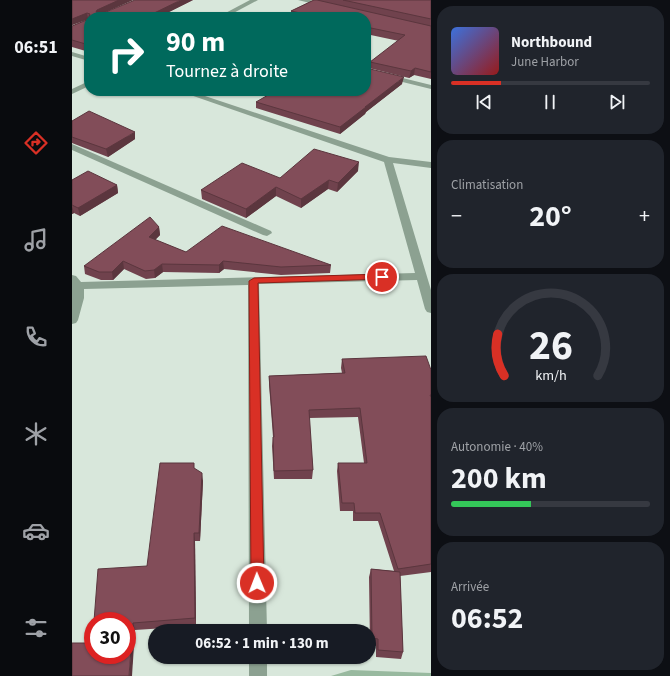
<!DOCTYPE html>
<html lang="fr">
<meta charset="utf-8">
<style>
body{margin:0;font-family:"Source Sans 3",sans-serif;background:#20242c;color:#f1f3f6;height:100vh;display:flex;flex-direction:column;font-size:15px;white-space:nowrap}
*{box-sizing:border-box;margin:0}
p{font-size:13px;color:#9ea1a6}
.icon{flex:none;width:22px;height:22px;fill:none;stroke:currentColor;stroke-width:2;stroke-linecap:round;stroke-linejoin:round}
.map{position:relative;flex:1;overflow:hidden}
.side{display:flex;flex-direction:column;gap:6px;padding:6px;background:#0d0f14;width:239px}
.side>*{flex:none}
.banner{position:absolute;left:12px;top:12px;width:287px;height:84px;border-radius:16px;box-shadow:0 1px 3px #0004;background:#00695c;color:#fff;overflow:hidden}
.speed{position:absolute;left:12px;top:612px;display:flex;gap:8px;font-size:20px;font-weight:700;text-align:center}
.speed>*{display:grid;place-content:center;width:52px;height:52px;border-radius:50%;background:#171b24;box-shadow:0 1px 3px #0004;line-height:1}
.speed .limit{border:6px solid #d22;background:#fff;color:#111}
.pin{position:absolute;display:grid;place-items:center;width:34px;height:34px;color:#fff;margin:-17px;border:2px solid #fff;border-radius:50%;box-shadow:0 1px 4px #0007}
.me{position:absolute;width:44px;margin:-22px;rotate:359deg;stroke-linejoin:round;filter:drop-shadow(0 0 3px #0008)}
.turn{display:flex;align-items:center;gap:14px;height:84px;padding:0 16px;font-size:18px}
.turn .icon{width:52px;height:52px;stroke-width:2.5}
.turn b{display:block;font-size:28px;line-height:34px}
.big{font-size:30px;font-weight:700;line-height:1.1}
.side .widget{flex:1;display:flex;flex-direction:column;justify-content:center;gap:6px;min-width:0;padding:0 14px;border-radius:16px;background:#20242c}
.side .dial{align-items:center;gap:0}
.dial svg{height:104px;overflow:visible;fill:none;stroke:#363941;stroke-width:7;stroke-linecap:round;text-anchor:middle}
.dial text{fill:#f1f3f6;stroke:none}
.song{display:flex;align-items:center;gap:12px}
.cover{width:48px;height:48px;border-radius:6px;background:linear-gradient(135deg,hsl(220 70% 55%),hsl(0 70% 35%))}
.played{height:4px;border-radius:2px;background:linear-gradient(90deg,#d93025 25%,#363941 25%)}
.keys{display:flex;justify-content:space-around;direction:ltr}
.heat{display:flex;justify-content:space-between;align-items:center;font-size:22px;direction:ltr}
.charge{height:6px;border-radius:3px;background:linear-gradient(90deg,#34c759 40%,#363941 0)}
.trip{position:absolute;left:76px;top:624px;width:228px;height:40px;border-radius:20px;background:#171b24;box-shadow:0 1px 3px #0004;font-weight:700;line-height:40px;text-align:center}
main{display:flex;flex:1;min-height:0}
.tab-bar{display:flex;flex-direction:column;width:72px;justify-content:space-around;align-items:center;background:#090b0e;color:#9ea1a6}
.tab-bar .icon{width:28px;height:28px}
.tab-bar .on{color:#d93025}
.tab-bar b{font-size:18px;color:#f1f3f6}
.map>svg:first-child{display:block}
.green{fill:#98b99f}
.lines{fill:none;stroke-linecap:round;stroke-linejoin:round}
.minor{fill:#8ca191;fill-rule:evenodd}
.wall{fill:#70424d}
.shaded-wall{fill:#5b363e}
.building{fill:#824d59;stroke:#5b363e}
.route{fill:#d93025;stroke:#8d1f18}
</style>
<main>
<nav class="tab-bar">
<b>06:51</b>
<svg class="icon on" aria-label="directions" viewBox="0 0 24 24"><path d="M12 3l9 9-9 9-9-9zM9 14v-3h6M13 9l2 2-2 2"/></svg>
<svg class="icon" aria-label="music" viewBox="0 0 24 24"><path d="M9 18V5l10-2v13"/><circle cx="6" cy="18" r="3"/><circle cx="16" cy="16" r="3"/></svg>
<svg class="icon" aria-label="phone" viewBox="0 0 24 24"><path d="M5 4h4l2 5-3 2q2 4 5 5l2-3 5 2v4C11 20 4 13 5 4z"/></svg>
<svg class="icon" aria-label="climate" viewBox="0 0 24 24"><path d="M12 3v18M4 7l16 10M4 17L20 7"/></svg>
<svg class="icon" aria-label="car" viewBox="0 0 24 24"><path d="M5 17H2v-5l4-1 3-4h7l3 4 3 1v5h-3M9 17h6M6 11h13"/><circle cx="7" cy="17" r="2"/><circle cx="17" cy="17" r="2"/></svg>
<svg class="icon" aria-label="filters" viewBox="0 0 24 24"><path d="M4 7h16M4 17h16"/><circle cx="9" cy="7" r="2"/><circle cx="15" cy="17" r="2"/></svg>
</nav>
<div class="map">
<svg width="359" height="676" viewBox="0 0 359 676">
<rect width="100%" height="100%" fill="#d8e7db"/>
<path class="green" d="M279,670L359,673V676H259Z"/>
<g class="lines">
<g class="minor">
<path d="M178,0H186L154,17H146Z"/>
<path d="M226,0H238L257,5L254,7Z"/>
<path d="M0,52L17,57V61L0,56Z"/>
<path d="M294,69L359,85V89L294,73Z"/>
<path d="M17,81V86L0,94V89Z"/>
<path d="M107,91H118L317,157L359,162V168L321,163L359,290V313L355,312L353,309L345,280L187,284L195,631H177L176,285L12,289V298L6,320L4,323L0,324V275L4,276L9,282L343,273L312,162Z"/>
<path d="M0,144L199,231L200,233L195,236L191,235L0,150Z"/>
<rect x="177" y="657" width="18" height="19"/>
</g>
</g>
<g class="wall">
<path d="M0,0H61L33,12L121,0L87,17H17V52L0,47V26L17,19L0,25Z"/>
<path d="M242,0H359V79L342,75L337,78L297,68L298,62L327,41L294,34V17H219V11Z"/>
<path d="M294,68L330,84L294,112L293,114L268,134L184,108V102L294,91Z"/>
<path d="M0,121L63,139L36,157L0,143Z"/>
<path d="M286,171L265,192L256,189L229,208L204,196L174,218L130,199L129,190L208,178Z"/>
<path d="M0,180L45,185L46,193L8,216L2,213L0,214Z"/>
<path d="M87,227L88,235L83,240L114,252L259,265L258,273L209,275L152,269L147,273L91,272L83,278L74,279L52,269L41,280H29L13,274L12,266Z"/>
<path d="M270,359L359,370V572L328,576L331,652L329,659L304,657V646L298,645L297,577L299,569L322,571L306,521H281V511H268L265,471L266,463H292L286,417L237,418L241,470L240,479H202L200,446L201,437L197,384V376L270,373L269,368Z"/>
<path d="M122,468L131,481L128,541H123L124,626L63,630L55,621L75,566Z"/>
</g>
<g class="shaded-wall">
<path d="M47,0H61L25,16L24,12L25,10Z"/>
<path d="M109,0H121L87,17H76V16Z"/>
<path d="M15,13L16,19L0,25V19Z"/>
<path d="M343,68L342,75L337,78L339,71Z"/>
<path d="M332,77L330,84L294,112L293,114L268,134V127L293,107Z"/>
<path d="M63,132V139L36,157L34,149Z"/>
<path d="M287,162L286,171L265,192L266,183Z"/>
<path d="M257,180L256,189L229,208V199Z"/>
<path d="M45,185L46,193L8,216L6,208Z"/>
<path d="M204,187V196L174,218V209Z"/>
<path d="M0,206L2,213L0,214Z"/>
<path d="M87,227L88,235L78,245L77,237Z"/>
<path d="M51,261L52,269L41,280L40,272Z"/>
<path d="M151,261L152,269L147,273V265Z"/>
<path d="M90,264L91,272L83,278L82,270Z"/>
<path d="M130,473L131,481L128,541L127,533Z"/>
<path d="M122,533L123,541L124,626L123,618Z"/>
<path d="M61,623L63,630L60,676H57Z"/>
</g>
<g class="building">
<path d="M0,0H47L25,10L24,12H34L63,0H109L76,16L80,17H17L18,14L15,13L0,19Z"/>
<path d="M242,0H245L359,26V72L343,68L339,71L298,62L333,35L294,27V17H247L219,11Z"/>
<path d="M271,0H359V19Z"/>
<path d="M17,19V45L0,40V26Z"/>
<path d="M294,67V68L332,77L293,107H294L268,127L184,102L203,91H294Z"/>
<path d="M17,111L63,132L34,149L0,137V121Z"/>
<path d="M242,149L287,162L266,183L257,180L229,199L204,187L174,209L129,190L170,163L208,178Z"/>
<path d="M16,171L45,185L6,208L0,205V180Z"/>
<path d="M78,217L87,227L77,237L114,252L150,226L259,265L209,267L151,261L147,265L90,264L82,270L73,271L51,261L40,272H27L12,266Z"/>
<path d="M354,356L359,370V395H358L359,397V564L326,569L308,513H283L282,503H270L266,463H295L288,408L237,410L241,470L202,471L201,437H202L197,376L273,373L270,359Z"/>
<path d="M88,463H122V468L130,473L127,533H122L123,618L61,623L57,676H0V643H20L21,627V655H55V621H22L26,569L75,566Z"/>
<path d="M299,569L328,572L331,652L306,650V639L300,638Z"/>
</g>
<path class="route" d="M310,274L313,275L314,277L313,279L186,283L192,583L190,587L185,589L181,587L179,583L177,281L182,278Z"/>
</svg>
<div class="speed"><div class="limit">30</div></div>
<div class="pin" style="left:310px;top:277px;background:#d93025"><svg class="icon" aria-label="arrive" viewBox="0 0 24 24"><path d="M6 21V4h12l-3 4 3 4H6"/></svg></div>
<svg class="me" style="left:185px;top:583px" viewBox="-20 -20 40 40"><circle r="17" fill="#d93025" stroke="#fff" stroke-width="3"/><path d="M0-11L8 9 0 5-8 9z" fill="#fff"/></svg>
<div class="trip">06:52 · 1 min · 130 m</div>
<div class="banner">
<div class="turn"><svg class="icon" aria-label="right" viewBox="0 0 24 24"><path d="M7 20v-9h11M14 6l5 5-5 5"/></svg><div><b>90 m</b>Tournez à droite</div></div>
</div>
</div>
<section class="side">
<div class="widget">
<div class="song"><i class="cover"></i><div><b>Northbound</b><p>June Harbor</p></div></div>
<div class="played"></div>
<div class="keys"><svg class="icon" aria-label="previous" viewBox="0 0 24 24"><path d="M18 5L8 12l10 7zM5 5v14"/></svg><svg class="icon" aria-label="pause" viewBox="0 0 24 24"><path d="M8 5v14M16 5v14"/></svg><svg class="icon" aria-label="next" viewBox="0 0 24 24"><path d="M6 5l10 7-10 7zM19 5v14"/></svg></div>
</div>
<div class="widget"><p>Climatisation</p>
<div class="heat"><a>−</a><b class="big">20°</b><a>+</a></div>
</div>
<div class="widget dial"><svg viewBox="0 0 100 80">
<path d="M14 69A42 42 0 1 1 86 69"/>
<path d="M14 69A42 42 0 0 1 9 37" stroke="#d93025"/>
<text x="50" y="56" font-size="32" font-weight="700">26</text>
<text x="50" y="72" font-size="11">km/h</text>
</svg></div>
<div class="widget"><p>Autonomie · 40%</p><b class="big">200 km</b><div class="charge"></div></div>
<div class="widget"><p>Arrivée</p><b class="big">06:52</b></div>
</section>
</main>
